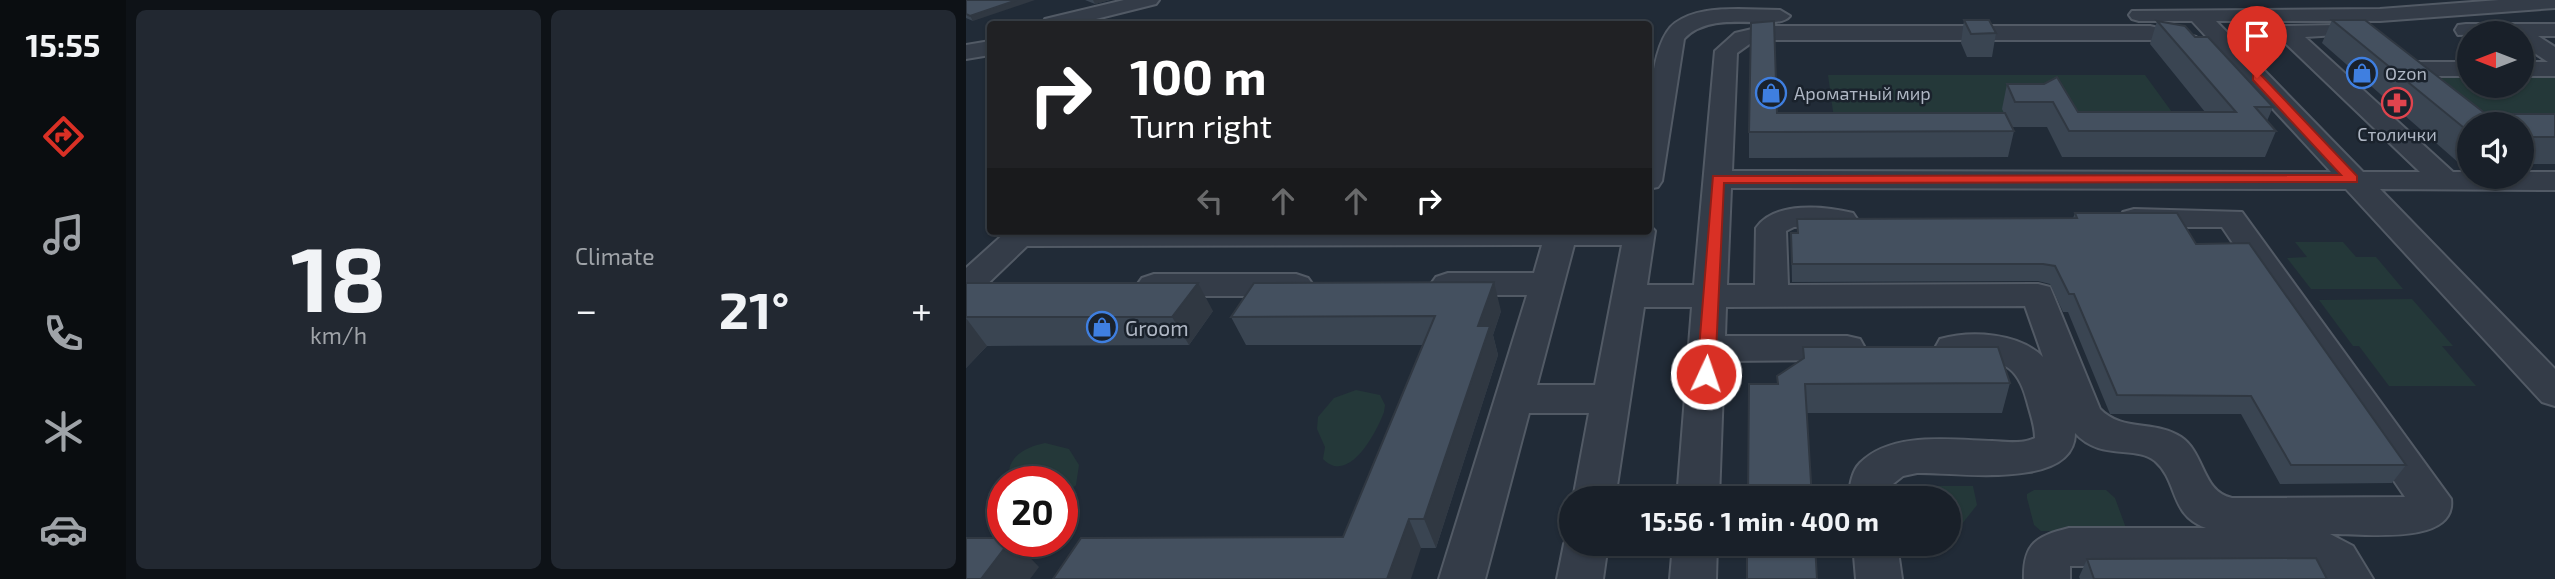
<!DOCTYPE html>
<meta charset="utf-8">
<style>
body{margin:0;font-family:"Exo 2",sans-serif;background:#222831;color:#f1f3f6;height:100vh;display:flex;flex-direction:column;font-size:26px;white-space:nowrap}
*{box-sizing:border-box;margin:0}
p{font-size:23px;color:#9fa3a8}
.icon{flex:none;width:38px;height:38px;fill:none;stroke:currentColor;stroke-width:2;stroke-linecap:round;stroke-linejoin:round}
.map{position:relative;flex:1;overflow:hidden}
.drawer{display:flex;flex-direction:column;gap:10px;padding:10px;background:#0e1217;width:840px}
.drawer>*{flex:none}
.banner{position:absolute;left:21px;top:21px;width:665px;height:214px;border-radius:7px;box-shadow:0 2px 5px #0004,0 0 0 2px #373e46;background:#202124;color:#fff;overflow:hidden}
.needle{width:46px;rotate:270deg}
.controls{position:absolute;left:1491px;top:21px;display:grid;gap:14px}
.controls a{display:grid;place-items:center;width:77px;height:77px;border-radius:50%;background:#192029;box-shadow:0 2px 5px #0004,0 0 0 2px #373e46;font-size:35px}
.speed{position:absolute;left:21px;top:466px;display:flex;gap:14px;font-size:35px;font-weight:700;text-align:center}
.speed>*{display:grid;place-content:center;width:91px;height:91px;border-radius:50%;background:#192029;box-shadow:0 2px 5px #0004,0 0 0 2px #373e46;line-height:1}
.speed .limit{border:10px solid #d22;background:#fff;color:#111}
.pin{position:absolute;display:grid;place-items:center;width:60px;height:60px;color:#fff;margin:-72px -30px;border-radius:50% 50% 50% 0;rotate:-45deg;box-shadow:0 0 7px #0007}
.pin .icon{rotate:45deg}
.me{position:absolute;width:77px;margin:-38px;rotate:3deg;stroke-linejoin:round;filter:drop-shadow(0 0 5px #0008)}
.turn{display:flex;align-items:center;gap:24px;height:147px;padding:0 28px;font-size:32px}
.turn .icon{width:91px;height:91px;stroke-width:2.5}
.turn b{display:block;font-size:49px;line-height:60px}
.lanes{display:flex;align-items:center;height:66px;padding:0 28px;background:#0003;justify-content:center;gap:35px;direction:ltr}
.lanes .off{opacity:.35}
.big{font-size:52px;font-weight:700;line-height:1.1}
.drawer .card{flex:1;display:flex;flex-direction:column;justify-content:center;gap:10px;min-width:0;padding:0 24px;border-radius:10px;background:#222831}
.drawer .dial{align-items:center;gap:0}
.dial b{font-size:91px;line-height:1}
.heat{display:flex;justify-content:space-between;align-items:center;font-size:38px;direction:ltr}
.drawer .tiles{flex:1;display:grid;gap:10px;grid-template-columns:repeat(2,1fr)}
.trip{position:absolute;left:593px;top:486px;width:402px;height:70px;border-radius:35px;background:#192029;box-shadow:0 2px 5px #0004,0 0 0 2px #373e46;font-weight:700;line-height:70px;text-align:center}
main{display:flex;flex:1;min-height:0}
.tabs{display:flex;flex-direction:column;width:126px;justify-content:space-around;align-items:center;background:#0a0d10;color:#9fa3a8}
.tabs .icon{width:49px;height:49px}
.tabs .active{color:#d93025}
.tabs b{font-size:32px;color:#f1f3f6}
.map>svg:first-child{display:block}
.green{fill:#243839}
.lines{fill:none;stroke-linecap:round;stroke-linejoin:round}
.minor-casing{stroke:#525a65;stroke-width:4}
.minor{fill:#343c48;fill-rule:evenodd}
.wall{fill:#3a4552}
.shaded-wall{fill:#303842}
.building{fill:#44505f;stroke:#303842;stroke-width:2}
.route{fill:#d93025;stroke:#8d1f18;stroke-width:2}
.labels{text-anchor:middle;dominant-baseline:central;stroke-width:5;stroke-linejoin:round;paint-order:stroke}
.far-poi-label{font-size:18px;fill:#afb7c4;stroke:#1a222c;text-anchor:start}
.poi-label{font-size:21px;fill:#afb7c4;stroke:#1a222c;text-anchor:start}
</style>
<main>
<nav class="tabs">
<b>15:55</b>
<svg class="icon active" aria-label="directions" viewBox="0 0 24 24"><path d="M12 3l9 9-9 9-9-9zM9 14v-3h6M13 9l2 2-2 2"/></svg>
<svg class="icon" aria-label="music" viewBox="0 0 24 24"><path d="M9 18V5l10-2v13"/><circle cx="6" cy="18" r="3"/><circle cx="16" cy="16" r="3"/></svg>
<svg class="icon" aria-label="phone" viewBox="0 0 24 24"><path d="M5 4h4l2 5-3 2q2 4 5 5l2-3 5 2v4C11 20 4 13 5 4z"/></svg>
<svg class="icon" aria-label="climate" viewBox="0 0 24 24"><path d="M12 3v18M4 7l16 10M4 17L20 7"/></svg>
<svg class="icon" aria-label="car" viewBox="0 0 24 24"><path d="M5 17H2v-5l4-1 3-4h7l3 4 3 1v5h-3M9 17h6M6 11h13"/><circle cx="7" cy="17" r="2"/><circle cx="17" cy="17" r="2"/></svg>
</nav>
<section class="drawer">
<div class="tiles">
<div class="card dial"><b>18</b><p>km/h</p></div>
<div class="card"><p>Climate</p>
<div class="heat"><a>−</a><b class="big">21°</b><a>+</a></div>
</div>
</div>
</section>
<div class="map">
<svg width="1589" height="579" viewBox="0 0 1589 579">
<rect width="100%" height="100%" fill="#212b37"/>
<g class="green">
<path d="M1460,72H1503V86H1556V75L1589,72V122H1523Z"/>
<path d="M862,75H1179L1211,119H868Z"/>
<path d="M1329,242H1377L1390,257H1410L1437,289H1345L1321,258L1341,257Z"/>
<path d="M1446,299L1487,346H1476L1510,386H1423L1393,346H1387L1353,300Z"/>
<path d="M390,390L414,395L419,405L418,412C411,431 383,486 357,459L359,447L351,429L352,417L368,398Z"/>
<path d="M79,443L103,449L113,465L110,485L96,498V481H44C38,458 59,447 79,443Z"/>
<path d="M931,486H1007L1011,505L988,534H984V499H933Z"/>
<path d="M1068,490H1140L1149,498L1160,528L1155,532L1075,531L1068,525L1061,498V494Z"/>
</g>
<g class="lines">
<g class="minor-casing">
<g id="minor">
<path d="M158,0H193L190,4L110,24H76L79,19Z"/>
<path d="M1533,0H1589V8L1414,21H1250L1397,172H1454L1315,39L1312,34L1319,26L1371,25L1374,30L1371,35L1339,37L1487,172H1503V177H1556V172H1589V190L1414,189L1589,369V406L1576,402L1380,189L765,188L761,285H789L790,228C808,201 859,206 887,213L891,219L887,225L828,227L820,231L822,285L1072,284L1084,287L1134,409C1156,432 1189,420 1215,437C1239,453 1236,492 1266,498L1439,497L1256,227H1168L1157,224L1153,218L1157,212L1168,209L1276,212L1485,499C1491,547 1395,533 1364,534L1387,546L1407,579H1359L1346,567L1338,566H1104V579H1058C1057,543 1071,536 1103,528H1240C1203,515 1213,482 1189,461C1169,445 1134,461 1109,433C1109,491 989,472 951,473L937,476L927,484L924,499H882C884,487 885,472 894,463C926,431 986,440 1026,441C1040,442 1057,444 1069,438C1069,425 1064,413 1061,401C1046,344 1015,369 974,357L969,348L974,339C1006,330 1053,333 1077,357L1059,306L760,307L759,336H881L894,339L899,348L894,357L881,360L758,361L753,499H711L726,307H678L649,499H607L623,413H563L519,579H473L561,295H482L470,291L465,284L470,277L482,273H568L576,245L61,246L12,293L0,297V268L41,231H682V224L689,231L681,285H728L749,51L769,33L799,26H1184L1230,37L1233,42L1222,49L1184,40H799L785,43L771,53L766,171L1365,172L1226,21H1173L1166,19L1163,15L1166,11L1414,9ZM608,245H656L629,385H571Z"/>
<path d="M772,9L814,10L824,16C811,33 747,7 718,39L696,181L692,187L682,189C682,152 678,46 709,23C727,10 751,9 772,9Z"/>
<path d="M1500,24H1589V36H1572L1589,47V76H1556V62H1582L1556,45V33L1492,35L1489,30L1492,25Z"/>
<path d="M24,41V55L0,59V45Z"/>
<path d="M1448,62H1503V76H1463L1522,124H1503V130L1500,129L1436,78L1432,73L1440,64Z"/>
<path d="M188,274H330L342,278L347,285L342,292L330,296H188L176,292L171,285L176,278Z"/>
<path d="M604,530L606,544H642L637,579H591L598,544Z"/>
<path d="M707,544H751L750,579H704Z"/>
<path d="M887,544H931L936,579H890Z"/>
</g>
</g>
<use href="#minor" class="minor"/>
</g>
<g class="wall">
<path d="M0,0L7,21L0,18Z"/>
<path d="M119,0H144L129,4Z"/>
<path d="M998,20L1030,33L1026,57H1001L995,43Z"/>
<path d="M1366,20L1520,114H1589V164H1556V124H1503V164H1494L1356,43Z"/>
<path d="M1191,21L1229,37L1307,107L1301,121L1310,131L1299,157H1096L1081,127H1046L1048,131L1042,157L783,158V132L811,113H1038L1036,109L1041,84H1078L1112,112H1239L1184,44Z"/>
<path d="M1109,213L1230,244L1440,465L1426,483L1314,484L1275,414H1144L1102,312H1097L1084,284L1072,281L826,282L825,233H831V219L1107,218Z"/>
<path d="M0,283L247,311L223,345L21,346L0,368Z"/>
<path d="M535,311L527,335L532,355L470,548H455L377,537L457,345H280L265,317Z"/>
<path d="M837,347L1044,383L1036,413H841L837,359Z"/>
<path d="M1121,559L1361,579H1114L1113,577Z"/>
</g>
<g class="shaded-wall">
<path d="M51,0H69L7,21L4,16Z"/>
<path d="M127,0H144L129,4Z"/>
<path d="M528,282L535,311L527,335L532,355L470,548L458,519L512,326Z"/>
<path d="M232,283L247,311L223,345L206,317Z"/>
<path d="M0,318L21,346L0,368Z"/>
<path d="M443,519L455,548L445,579H421Z"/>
<path d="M44,541H48L73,567L64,579H15Z"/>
</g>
<g class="building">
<path d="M0,0H51L4,16L0,14Z"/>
<path d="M998,20H1023L1030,33L1005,34Z"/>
<path d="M1366,20H1399L1520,114H1589V137H1556V124H1503V132Z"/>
<path d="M808,21L811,113H1039L1048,131L783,132L785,23Z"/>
<path d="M1191,21L1219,26L1229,37H1242L1307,107H1289L1310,131H1103L1087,102H1049L1041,84H1078L1091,77L1112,112H1270Z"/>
<path d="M1109,213H1211L1230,244L1283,243L1440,465H1325L1285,396L1151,395L1108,294H1103L1089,266L1077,264H826L825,233H832L831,219L1111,218Z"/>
<path d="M528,282L512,326H524L458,519H443L421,579H87L115,538L377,537L469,316L265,317L288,283Z"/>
<path d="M0,283H232L206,317H0Z"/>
<path d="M837,347H1032L1044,383L839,384L846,499H782L783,384H812L811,376L838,358Z"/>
<path d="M0,538H37V541H44L15,579H0Z"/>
<path d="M781,544H849L851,579H781Z"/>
<path d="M1350,558L1361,579H1128L1121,559Z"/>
</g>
<path class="route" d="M1287,75H1295L1391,176V182L758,183L749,374L740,380L731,374L747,176L1375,175L1287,80Z"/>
<defs>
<g id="shop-ring" transform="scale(1.575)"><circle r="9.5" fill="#1a222c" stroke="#3f7fe0" stroke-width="1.5"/><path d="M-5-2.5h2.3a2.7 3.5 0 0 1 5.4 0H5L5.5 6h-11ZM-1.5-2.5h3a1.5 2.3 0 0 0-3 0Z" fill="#3f7fe0"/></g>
<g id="pharmacy-ring" transform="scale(1.575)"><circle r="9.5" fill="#1a222c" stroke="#e0444e" stroke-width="1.5"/><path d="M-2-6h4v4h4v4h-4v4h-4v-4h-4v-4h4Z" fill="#e0444e"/></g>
</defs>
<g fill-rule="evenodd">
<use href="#shop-ring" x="1396" y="73"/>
<use href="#shop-ring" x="805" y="93"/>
<use href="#pharmacy-ring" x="1431" y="103"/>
<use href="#shop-ring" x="136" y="327"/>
</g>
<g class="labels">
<g class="far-poi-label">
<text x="1419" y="73">Ozon</text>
<text x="828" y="93">Ароматный мир</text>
<text x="1431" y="134" text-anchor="middle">Столички</text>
</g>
<g class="poi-label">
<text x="159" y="327">Groom</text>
</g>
</g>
</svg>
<div class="controls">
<a><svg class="needle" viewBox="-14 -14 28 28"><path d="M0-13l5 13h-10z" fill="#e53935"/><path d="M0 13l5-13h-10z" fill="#9fa3a8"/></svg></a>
<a><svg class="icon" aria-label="sound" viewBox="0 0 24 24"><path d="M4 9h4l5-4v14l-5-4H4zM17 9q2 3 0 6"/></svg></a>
</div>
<div class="speed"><div class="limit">20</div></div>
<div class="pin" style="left:1291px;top:78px;background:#d93025"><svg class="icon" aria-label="arrive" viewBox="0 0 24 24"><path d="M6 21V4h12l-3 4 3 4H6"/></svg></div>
<svg class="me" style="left:740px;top:374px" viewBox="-20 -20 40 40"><circle r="17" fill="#d93025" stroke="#fff" stroke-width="3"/><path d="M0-11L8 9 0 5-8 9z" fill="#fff"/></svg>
<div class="trip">15:56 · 1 min · 400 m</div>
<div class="banner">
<div class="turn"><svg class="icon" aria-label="right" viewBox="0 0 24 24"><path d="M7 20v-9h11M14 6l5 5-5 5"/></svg><div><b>100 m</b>Turn right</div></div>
<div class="lanes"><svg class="icon off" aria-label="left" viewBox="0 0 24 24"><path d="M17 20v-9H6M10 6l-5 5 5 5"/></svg><svg class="icon off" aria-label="ahead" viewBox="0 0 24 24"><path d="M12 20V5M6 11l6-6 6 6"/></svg><svg class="icon off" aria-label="ahead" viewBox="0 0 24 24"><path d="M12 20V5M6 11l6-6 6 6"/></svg><svg class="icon" aria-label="right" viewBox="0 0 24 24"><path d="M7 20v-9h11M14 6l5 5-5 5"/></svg></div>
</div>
</div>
</main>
